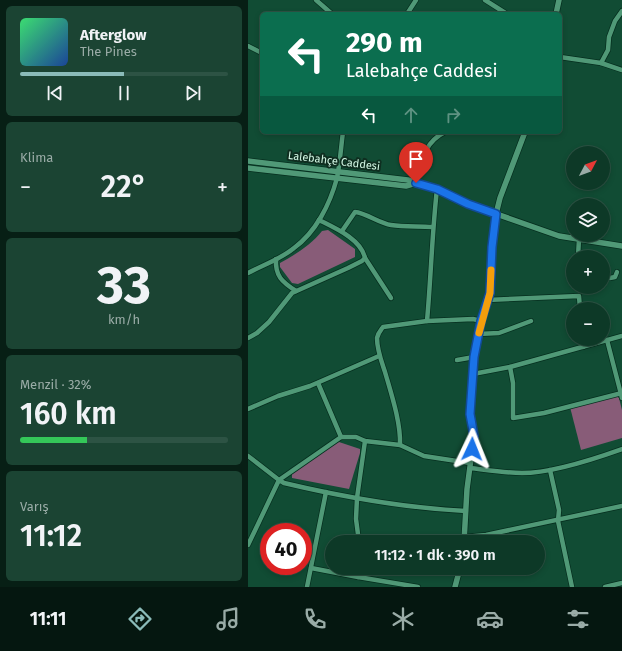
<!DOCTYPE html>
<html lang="tr">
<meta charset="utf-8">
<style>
body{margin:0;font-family:"Fira Sans",sans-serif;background:#1b4433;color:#f1f3f6;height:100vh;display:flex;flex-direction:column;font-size:15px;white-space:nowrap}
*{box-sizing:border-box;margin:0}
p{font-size:13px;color:#9aaca7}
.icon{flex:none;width:22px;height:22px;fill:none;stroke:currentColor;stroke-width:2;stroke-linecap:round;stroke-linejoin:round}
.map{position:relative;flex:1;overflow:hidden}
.side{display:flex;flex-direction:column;gap:6px;padding:6px;background:#071f15;width:248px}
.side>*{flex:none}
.hud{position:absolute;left:12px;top:12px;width:302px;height:122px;border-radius:6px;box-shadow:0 2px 6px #0003,0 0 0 1px #2d5344;background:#0b6e4f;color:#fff;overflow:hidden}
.needle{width:26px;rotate:49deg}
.fabs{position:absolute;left:318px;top:146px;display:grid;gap:8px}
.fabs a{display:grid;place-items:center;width:44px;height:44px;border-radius:50%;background:#0d3927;box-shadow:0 2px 6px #0003,0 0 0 1px #2d5344;font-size:20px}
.speed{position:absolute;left:12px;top:523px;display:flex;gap:8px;font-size:20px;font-weight:700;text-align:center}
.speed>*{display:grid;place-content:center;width:52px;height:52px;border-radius:50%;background:#0d3927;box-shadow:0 2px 6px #0003,0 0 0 1px #2d5344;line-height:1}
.speed .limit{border:6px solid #d22;background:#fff;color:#111}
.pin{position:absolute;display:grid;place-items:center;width:34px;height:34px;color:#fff;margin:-41px -17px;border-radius:50% 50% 50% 0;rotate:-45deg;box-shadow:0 0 4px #0007}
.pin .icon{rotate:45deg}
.me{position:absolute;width:44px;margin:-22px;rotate:2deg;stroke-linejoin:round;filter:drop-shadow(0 0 3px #0008)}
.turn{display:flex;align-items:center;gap:14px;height:84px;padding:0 20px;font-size:18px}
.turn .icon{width:52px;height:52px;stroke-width:2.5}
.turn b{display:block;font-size:28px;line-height:34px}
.lanes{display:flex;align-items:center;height:38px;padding:0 20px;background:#0003;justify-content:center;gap:20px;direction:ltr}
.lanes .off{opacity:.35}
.big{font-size:30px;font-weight:600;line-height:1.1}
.side .tile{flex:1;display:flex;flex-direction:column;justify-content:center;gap:6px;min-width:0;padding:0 14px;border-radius:6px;background:#1b4433}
.side .dial{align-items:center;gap:0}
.dial b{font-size:52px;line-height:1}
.song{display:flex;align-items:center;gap:12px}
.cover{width:48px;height:48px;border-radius:6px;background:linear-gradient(135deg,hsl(140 70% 55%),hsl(220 70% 35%))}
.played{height:4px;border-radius:2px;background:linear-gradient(90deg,#8bbbb9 50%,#2d5344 50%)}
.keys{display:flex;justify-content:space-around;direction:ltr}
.heat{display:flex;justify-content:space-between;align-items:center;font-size:22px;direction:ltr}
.charge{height:6px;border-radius:3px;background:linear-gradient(90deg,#34c759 32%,#2d5344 0)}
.trip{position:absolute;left:77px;top:535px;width:220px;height:40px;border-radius:20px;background:#0d3927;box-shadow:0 2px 6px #0003,0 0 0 1px #2d5344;font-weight:600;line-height:40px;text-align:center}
.menu{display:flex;height:64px;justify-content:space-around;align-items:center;background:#051710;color:#9aaca7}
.menu .icon{width:28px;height:28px}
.menu .on{color:#8bbbb9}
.menu b{font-size:18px;color:#f1f3f6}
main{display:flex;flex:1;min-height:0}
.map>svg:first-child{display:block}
.green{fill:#885c78}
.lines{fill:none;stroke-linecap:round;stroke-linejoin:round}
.minor-casing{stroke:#062f1f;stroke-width:6}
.tertiary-casing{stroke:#062f1f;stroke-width:7}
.minor{stroke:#509977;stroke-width:4.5}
.tertiary{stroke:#509977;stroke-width:5.5}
.route-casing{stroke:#114b97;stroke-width:10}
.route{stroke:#1a73e8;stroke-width:7}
.slow{stroke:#f59e0b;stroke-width:7}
.labels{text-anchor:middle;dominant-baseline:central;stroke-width:4;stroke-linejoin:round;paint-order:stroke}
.street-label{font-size:11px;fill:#d3f7e4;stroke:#0f2e20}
</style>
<main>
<section class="side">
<div class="tile">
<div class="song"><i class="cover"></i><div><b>Afterglow</b><p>The Pines</p></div></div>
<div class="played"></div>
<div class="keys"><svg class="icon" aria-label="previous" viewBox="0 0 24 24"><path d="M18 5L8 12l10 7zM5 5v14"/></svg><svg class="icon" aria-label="pause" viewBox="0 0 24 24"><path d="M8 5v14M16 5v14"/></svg><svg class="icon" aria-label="next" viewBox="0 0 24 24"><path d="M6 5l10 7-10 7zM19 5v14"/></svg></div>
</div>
<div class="tile"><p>Klima</p>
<div class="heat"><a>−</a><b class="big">22°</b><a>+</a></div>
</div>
<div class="tile dial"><b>33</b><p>km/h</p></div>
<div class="tile"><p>Menzil · 32%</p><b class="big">160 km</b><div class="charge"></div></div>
<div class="tile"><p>Varış</p><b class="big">11:12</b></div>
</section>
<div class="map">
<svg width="374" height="587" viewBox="0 0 374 587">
<rect width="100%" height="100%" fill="#114c34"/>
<g class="green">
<path d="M80,230L107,249V257L50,284L44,283L32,267V263C47,255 64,244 74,231Z"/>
<path d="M367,395L371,398L374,410V438L333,450L322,407Z"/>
<path d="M91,442L112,449V453L101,489L44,478V473L87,443Z"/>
</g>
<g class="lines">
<g class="minor-casing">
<g id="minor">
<path d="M68,0L84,14"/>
<path d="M237,0L259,14"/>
<path d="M159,14L168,0"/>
<path d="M0,46L14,53"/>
<path d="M312,57L353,63L374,70"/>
<path d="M353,63L360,50L361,37L367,21L374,11"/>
<path d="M168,183C174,162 175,143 197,132"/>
<path d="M94,231L107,212C118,213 131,223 143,225C156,227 171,226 184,227"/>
<path d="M330,257L331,239"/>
<path d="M117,258L143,298"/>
<path d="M28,259C27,276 34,282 48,291"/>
<path d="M0,273C15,265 33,259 46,248C68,232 82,204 89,178C92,163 93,147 95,132"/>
<path d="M355,277L362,278L367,277L369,272"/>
<path d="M239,300L331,296L332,309"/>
<path d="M179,321C183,277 184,233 189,189"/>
<path d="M230,334L251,333L283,321"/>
<path d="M0,338L9,333L21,322L44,293L100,268L114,261L117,258C113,239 87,228 71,220"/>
<path d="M335,339V347"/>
<path d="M359,340L374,398"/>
<path d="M209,360L226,357"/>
<path d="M262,367L265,383V418L296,413L374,393"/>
<path d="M225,374L262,367L374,336"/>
<path d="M70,383L93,437"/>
<path d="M0,409L30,396L62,386L131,356"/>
<path d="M152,445C153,423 143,393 137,372C133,360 129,350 129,338C130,333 132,331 135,327L179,321L225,319L233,321"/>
<path d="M0,456L31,480L36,483C95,497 157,508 218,511"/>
<path d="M222,468C239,470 257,473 274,473C303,473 346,459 374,449"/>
<path d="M302,470L311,510L310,521L324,587"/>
<path d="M216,537L238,535L374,506"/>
<path d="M111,542L108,519L109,498L117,441"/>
<path d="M0,545L31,480L93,437H108L117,441L152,445L176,456L222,463"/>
<path d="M63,568L110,577"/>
<path d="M108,568V572L110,577L170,587"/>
<path d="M59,587L78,492"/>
<path d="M357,587L374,583"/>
</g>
</g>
<g class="tertiary-casing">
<g id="tertiary">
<path d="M308,14L311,0"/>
<path d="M0,161L160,180L189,189L220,204L311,236L374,246"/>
<path d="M0,168L158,186L168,183"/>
<path d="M216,542L219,489L226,436L222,414L226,357L233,321L241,293L244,247L248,214L252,198L277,132"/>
<path d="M207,587L212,568"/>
</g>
</g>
<use href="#minor" class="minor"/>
<use href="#tertiary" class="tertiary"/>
</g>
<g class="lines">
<g class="route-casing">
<path id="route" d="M168,183L189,189L220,204L248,214L244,247L242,293L233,321L226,357L222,414L226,436L224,449"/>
</g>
<use href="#route" class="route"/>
<path class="slow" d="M231,333L242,293L243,270"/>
</g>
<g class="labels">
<g class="street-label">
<text transform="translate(86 161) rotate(7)">Lalebahçe Caddesi</text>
</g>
</g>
</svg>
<div class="fabs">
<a><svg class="needle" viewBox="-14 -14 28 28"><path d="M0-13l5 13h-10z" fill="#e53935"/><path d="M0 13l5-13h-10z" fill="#9aaca7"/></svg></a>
<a><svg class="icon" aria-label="layers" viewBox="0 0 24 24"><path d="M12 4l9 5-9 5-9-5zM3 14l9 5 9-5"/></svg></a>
<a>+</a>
<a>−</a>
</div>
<div class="speed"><div class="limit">40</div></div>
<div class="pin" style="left:168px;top:183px;background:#d93025"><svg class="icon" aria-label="arrive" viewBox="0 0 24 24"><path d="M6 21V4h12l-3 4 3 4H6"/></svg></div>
<svg class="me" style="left:224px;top:449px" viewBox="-20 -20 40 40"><path d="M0-17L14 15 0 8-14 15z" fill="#1a73e8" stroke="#fff" stroke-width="4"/></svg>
<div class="trip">11:12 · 1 dk · 390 m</div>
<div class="hud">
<div class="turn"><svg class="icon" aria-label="left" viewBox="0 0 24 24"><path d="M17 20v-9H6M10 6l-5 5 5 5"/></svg><div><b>290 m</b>Lalebahçe Caddesi</div></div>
<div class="lanes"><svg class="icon" aria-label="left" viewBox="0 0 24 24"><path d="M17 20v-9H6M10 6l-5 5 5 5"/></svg><svg class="icon off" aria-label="ahead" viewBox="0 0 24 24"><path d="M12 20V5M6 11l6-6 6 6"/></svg><svg class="icon off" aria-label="right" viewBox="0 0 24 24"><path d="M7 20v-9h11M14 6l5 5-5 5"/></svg></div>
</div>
</div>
</main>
<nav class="menu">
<b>11:11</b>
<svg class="icon on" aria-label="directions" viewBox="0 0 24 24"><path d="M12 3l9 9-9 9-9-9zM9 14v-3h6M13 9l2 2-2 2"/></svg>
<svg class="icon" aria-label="music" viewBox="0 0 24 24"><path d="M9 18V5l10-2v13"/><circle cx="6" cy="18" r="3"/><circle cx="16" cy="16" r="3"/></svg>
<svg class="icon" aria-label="phone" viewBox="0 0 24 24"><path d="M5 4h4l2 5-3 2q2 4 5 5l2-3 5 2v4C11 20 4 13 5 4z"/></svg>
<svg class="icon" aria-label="climate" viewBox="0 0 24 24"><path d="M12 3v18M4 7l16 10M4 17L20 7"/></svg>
<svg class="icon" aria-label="car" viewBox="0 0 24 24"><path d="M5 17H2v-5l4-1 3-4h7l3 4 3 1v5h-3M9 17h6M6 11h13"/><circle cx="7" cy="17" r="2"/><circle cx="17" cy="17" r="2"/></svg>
<svg class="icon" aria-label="filters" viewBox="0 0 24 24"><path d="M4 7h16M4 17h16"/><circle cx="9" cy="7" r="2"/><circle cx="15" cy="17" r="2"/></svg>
</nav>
